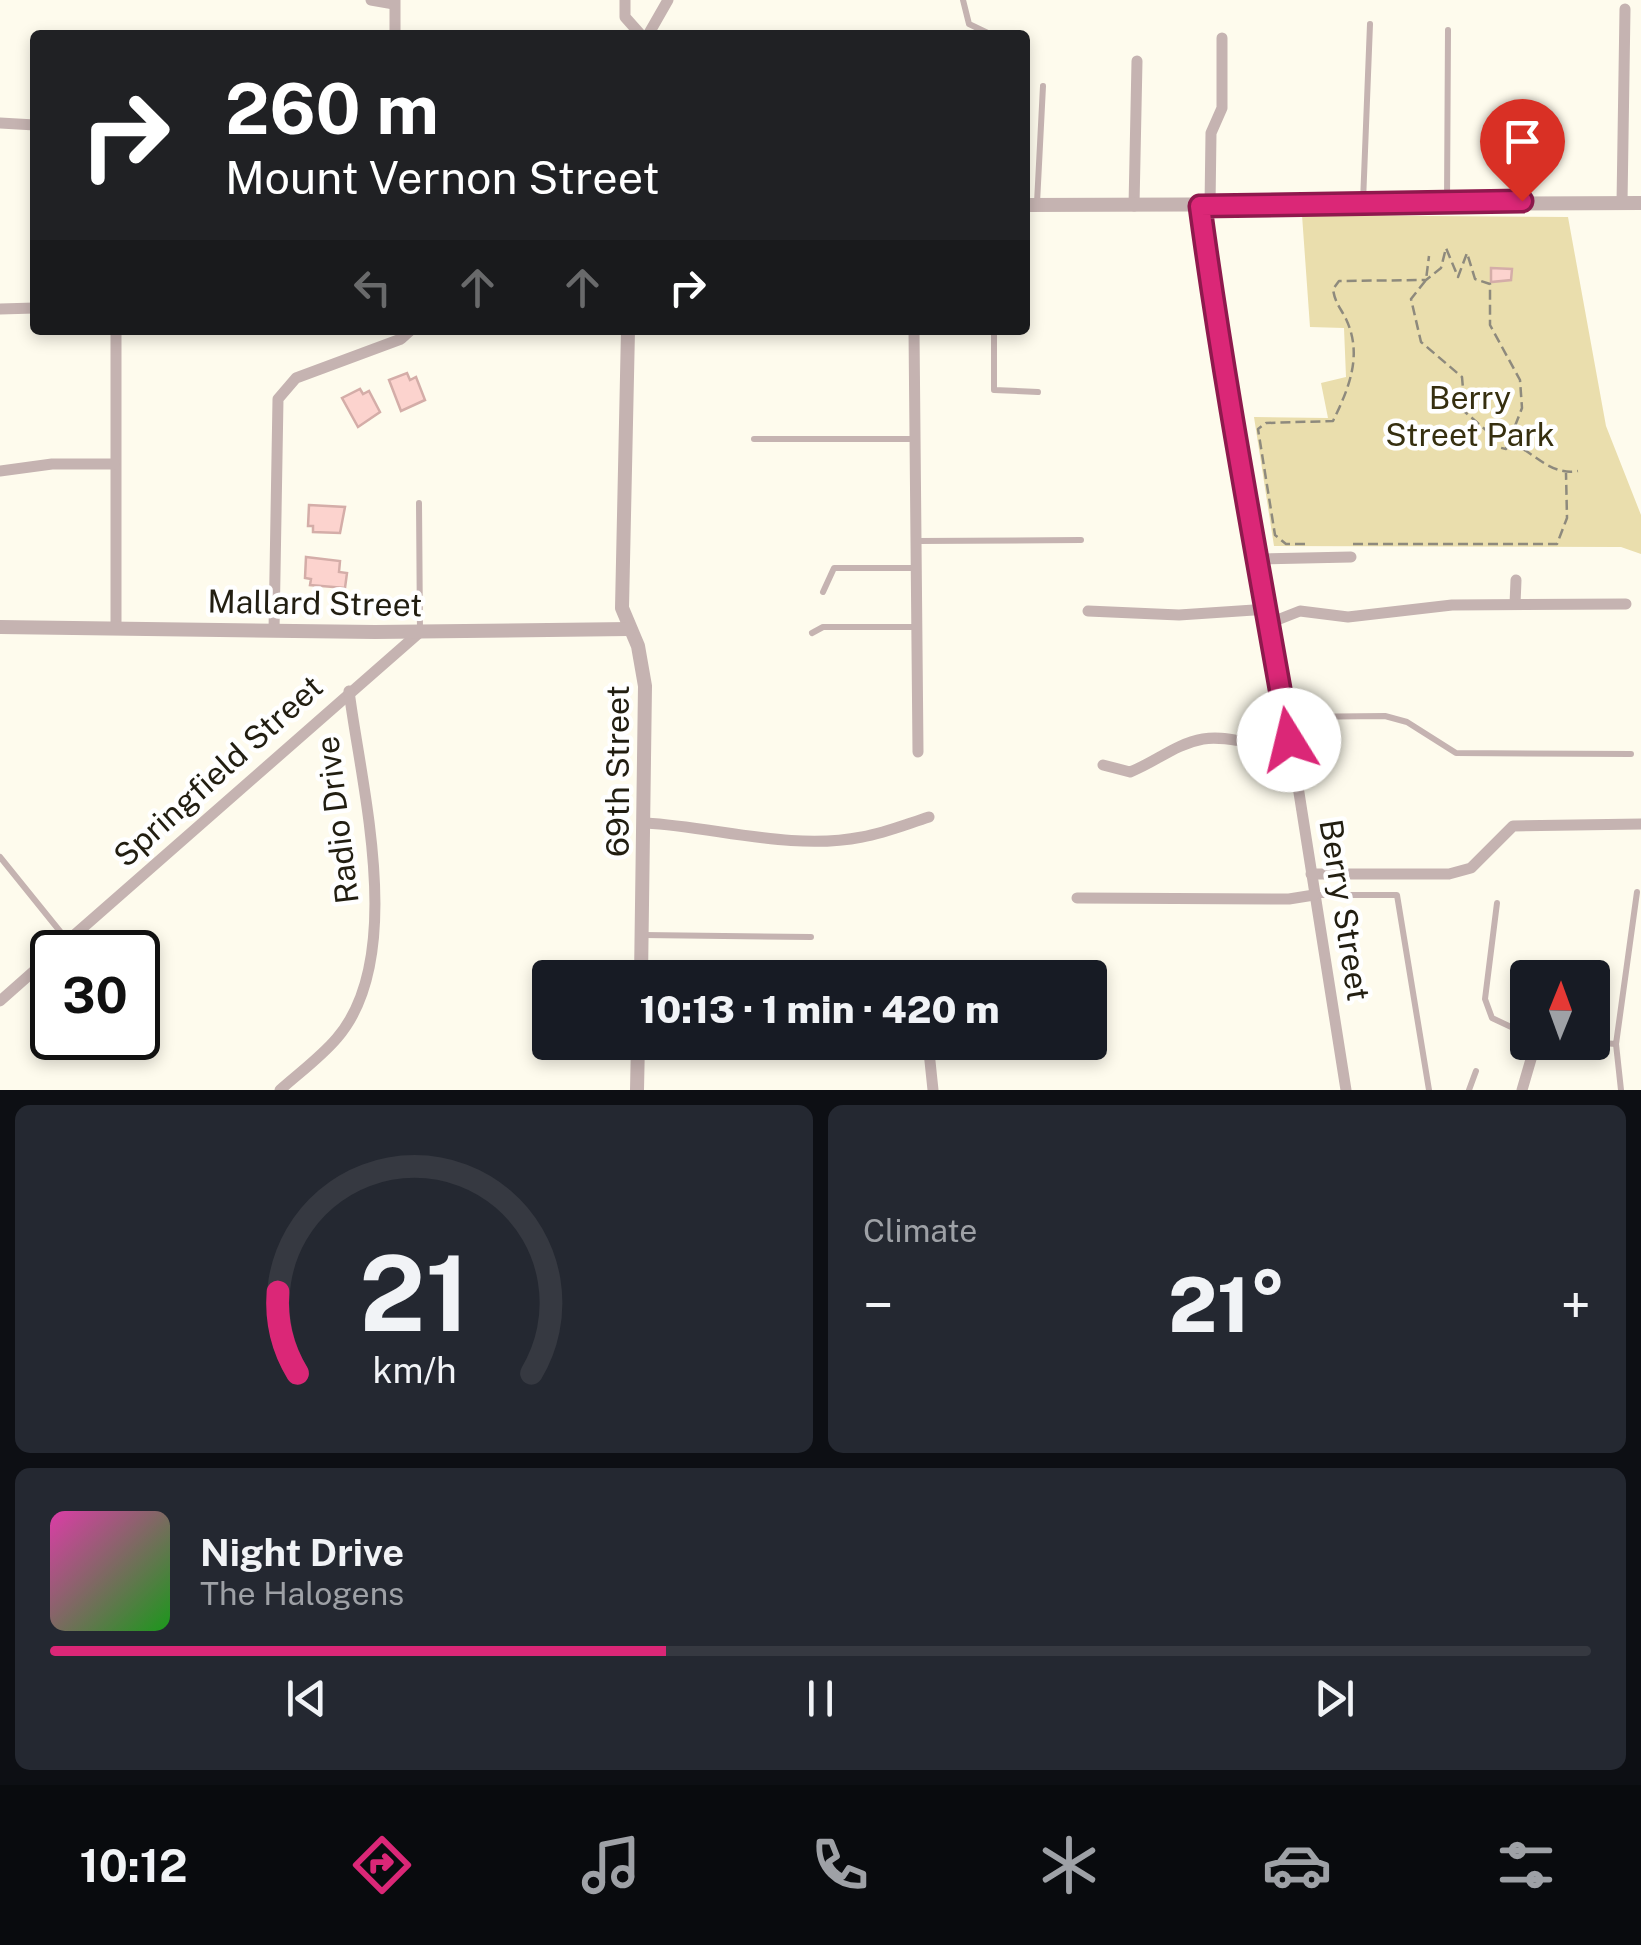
<!DOCTYPE html>
<meta charset="utf-8">
<style>
body{margin:0;font-family:"Public Sans",sans-serif;background:#242831;color:#f1f3f6;height:100vh;display:flex;flex-direction:column;font-size:38px;white-space:nowrap}
*{box-sizing:border-box;margin:0}
p{font-size:32px;color:#9ea1a6}
.icon{flex:none;width:55px;height:55px;fill:none;stroke:currentColor;stroke-width:2;stroke-linecap:round;stroke-linejoin:round}
.map{position:relative;height:1090px;overflow:hidden}
.drawer{display:flex;flex-direction:column;gap:15px;padding:15px;background:#0d0f14;flex:1}
.drawer>*{flex:none}
.top-card{position:absolute;left:30px;top:30px;width:1000px;height:305px;border-radius:10px;box-shadow:0 5px 15px #0003;background:#202124;color:#fff;overflow:hidden}
.needle{width:65px;rotate:1deg}
.buttons{position:absolute;left:1510px;top:960px;display:grid;gap:20px}
.buttons a{display:grid;place-items:center;width:100px;height:100px;border-radius:10px;background:#171b24;box-shadow:0 5px 15px #0003;font-size:50px}
.speed{position:absolute;left:30px;top:930px;display:flex;gap:20px;font-size:50px;font-weight:700;text-align:center}
.speed>*{display:grid;place-content:center;width:130px;height:130px;border-radius:50%;background:#171b24;box-shadow:0 5px 15px #0003;line-height:1}
.speed .limit{border:5px solid #111;border-radius:15px;background:#fff;color:#111}
.pin{position:absolute;display:grid;place-items:center;width:85px;height:85px;color:#fff;margin:-102px -42px;border-radius:50% 50% 50% 0;rotate:-45deg;box-shadow:0 0 10px #0007}
.pin .icon{rotate:45deg}
.me{position:absolute;width:110px;margin:-55px;rotate:351deg;stroke-linejoin:round;filter:drop-shadow(0 0 8px #0008)}
.turn{display:flex;align-items:center;gap:35px;height:210px;padding:0 30px;font-size:45px}
.turn .icon{width:130px;height:130px;stroke-width:2.5}
.turn b{display:block;font-size:70px;line-height:85px}
.lanes{display:flex;align-items:center;height:95px;padding:0 30px;background:#0003;justify-content:center;gap:50px;direction:ltr}
.lanes .off{opacity:.35}
.big{font-size:75px;font-weight:800;line-height:1.1}
.drawer .card{flex:1;display:flex;flex-direction:column;justify-content:center;gap:15px;min-width:0;padding:0 35px;border-radius:15px;background:#242831}
.drawer .dial{align-items:center;gap:0}
.dial svg{height:260px;overflow:visible;fill:none;stroke:#363941;stroke-width:7;stroke-linecap:round;text-anchor:middle}
.dial text{fill:#f1f3f6;stroke:none}
.song{display:flex;align-items:center;gap:30px}
.cover{width:120px;height:120px;border-radius:15px;background:linear-gradient(135deg,hsl(320 70% 55%),hsl(120 70% 35%))}
.played{height:10px;border-radius:5px;background:linear-gradient(90deg,#db2777 40%,#363941 40%)}
.keys{display:flex;justify-content:space-around;direction:ltr}
.heat{display:flex;justify-content:space-between;align-items:center;font-size:55px;direction:ltr}
.drawer .tiles{flex:1;display:grid;gap:15px;grid-template-columns:1fr 1fr}
.card:last-child{grid-column:span 2}
.trip{position:absolute;left:532px;top:960px;width:575px;height:100px;border-radius:10px;background:#171b24;box-shadow:0 5px 15px #0003;font-weight:800;line-height:100px;text-align:center}
.menu{display:flex;height:160px;justify-content:space-around;align-items:center;background:#090b0e;color:#9ea1a6}
.menu .icon{width:70px;height:70px}
.menu .current{color:#db2777}
.menu b{font-size:45px;color:#f1f3f6}
.map>svg:first-child{display:block}
.green{fill:#eadead}
.building{fill:#fcd3ce;stroke:#d4ada8;stroke-width:2.5}
.lines{fill:none;stroke-linecap:round;stroke-linejoin:round}
.path{stroke:#8e8a7d;stroke-width:2.5;stroke-dasharray:10 5;stroke-linecap:butt}
.service{stroke:#c5b3b1;stroke-width:6}
.minor{stroke:#c5b3b1;stroke-width:11}
.tertiary{stroke:#c5b3b1;stroke-width:14}
.route-casing{stroke:#8e194d;stroke-width:25}
.route{stroke:#db2777;stroke-width:18}
.labels{text-anchor:middle;dominant-baseline:central;stroke-width:9;stroke-linejoin:round;paint-order:stroke}
.park-label{font-size:32px;fill:#362f0f;stroke:#fff}
.street-label{font-size:32px;fill:#221e11;stroke:#fff}
</style>
<div class="map">
<svg width="1641" height="1090" viewBox="0 0 1641 1090">
<rect width="100%" height="100%" fill="#fefbed"/>
<path class="green" d="M1302,215L1568,217L1606,426L1641,515V554L1621,547L1274,546L1254,417L1328,418L1321,383L1346,377L1344,328L1310,327Z"/>
<g class="building">
<path d="M1491,268L1512,269L1511,280L1491,282Z"/>
<path d="M407,373L410,380L416,377L425,400L401,411L389,380Z"/>
<path d="M360,389L363,394L369,391L380,412L358,427L342,398Z"/>
<path d="M309,505L345,507L340,533L313,532V526H308Z"/>
<path d="M306,557L340,561L339,572L347,573L345,588L310,585L311,579L305,578Z"/>
</g>
<g class="lines">
<g class="path">
<path d="M1510,442C1534,452 1550,476 1578,471"/>
<path d="M1305,544H1286L1275,535L1258,429L1266,423L1333,421C1349,388 1363,355 1346,319C1340,307 1335,303 1333,289L1339,281L1426,280L1441,268L1446,248L1458,277L1467,253L1475,279L1490,284V325L1520,380L1522,408L1506,449L1493,446L1487,431L1465,412L1462,377L1421,342L1411,299L1426,280L1429,256"/>
<path d="M1353,544H1557L1567,518L1566,473"/>
</g>
<g class="service">
<path d="M963,0L969,24L992,35"/>
<path d="M1447,201L1448,30"/>
<path d="M1363,202L1370,24"/>
<path d="M1037,203L1043,86"/>
<path d="M994,330V390L1038,392"/>
<path d="M754,439H916"/>
<path d="M419,503L420,632"/>
<path d="M917,541L1081,540"/>
<path d="M823,592L834,568H915"/>
<path d="M812,633L823,627H916"/>
<path d="M1287,717L1385,716L1407,722L1456,753L1631,754"/>
<path d="M0,857L67,940"/>
<path d="M1316,895H1397L1429,1090"/>
<path d="M1497,903L1485,999L1492,1018L1528,1035"/>
<path d="M643,935L811,937"/>
<path d="M1589,1042L1616,1044L1637,892"/>
<path d="M1616,1044L1621,1090"/>
<path d="M1469,1090L1476,1071"/>
</g>
<g class="minor">
<path d="M371,0L394,4"/>
<path d="M395,0V35"/>
<path d="M625,0V17L641,35"/>
<path d="M648,35L668,0"/>
<path d="M0,123L35,125"/>
<path d="M1622,203L1625,9"/>
<path d="M1134,206L1137,61"/>
<path d="M1200,206L1223,378L1272,622L1346,1090"/>
<path d="M1210,206L1211,133L1222,108V38"/>
<path d="M0,309L35,308"/>
<path d="M116,330V627"/>
<path d="M914,330L918,752"/>
<path d="M0,471L52,464H114"/>
<path d="M1260,559L1351,557"/>
<path d="M1515,604L1516,580"/>
<path d="M1088,611L1179,615L1269,609"/>
<path d="M1272,622L1300,611L1348,617L1452,605L1626,604"/>
<path d="M274,631L278,399L296,378L401,339L411,330"/>
<path d="M1103,765L1130,772C1156,762 1175,744 1203,739C1232,734 1252,750 1289,740"/>
<path d="M646,823C716,827 792,851 862,837C885,833 907,824 929,817"/>
<path d="M1311,874H1449L1471,868L1513,826L1641,824"/>
<path d="M1077,898L1289,899L1314,895"/>
<path d="M55,952L420,632"/>
<path d="M0,1001L52,955"/>
<path d="M928,1042L933,1090"/>
<path d="M280,1090C299,1073 321,1057 337,1038C407,957 361,786 349,691"/>
<path d="M1522,1090L1536,1042"/>
</g>
<g class="tertiary">
<path d="M1025,205L1641,203"/>
<path d="M628,330L622,608L638,646L645,686L641,978"/>
<path d="M0,627L375,632L629,629"/>
<path d="M637,1090L638,1042"/>
</g>
</g>
<g class="lines">
<g class="route-casing">
<path id="route" d="M1289,740C1258,562 1224,385 1200,206L1522,201"/>
</g>
<use href="#route" class="route"/>
</g>
<g class="labels">
<g class="park-label">
<text x="1470" y="397">Berry<tspan x="1470" dy="37">Street Park</tspan></text>
</g>
<g class="street-label">
<text transform="translate(315 603) rotate(1)">Mallard Street</text>
<text transform="translate(218 771) rotate(-42)">Springfield Street</text>
<text transform="translate(617 771) rotate(-90)">69th Street</text>
<text transform="translate(337 820) rotate(-97)">Radio Drive</text>
<text transform="translate(1345 910) rotate(81)">Berry Street</text>
</g>
</g>
</svg>
<div class="buttons">
<a><svg class="needle" viewBox="-14 -14 28 28"><path d="M0-13l5 13h-10z" fill="#e53935"/><path d="M0 13l5-13h-10z" fill="#9ea1a6"/></svg></a>
</div>
<div class="speed"><div class="limit">30</div></div>
<div class="pin" style="left:1522px;top:201px;background:#d93025"><svg class="icon" aria-label="arrive" viewBox="0 0 24 24"><path d="M6 21V4h12l-3 4 3 4H6"/></svg></div>
<svg class="me" style="left:1289px;top:740px" viewBox="-20 -20 40 40"><circle r="19" fill="#fff"/><path d="M0-13L10 11 0 6-10 11z" fill="#db2777"/></svg>
<div class="trip">10:13 · 1 min · 420 m</div>
<div class="top-card">
<div class="turn"><svg class="icon" aria-label="right" viewBox="0 0 24 24"><path d="M7 20v-9h11M14 6l5 5-5 5"/></svg><div><b>260 m</b>Mount Vernon Street</div></div>
<div class="lanes"><svg class="icon off" aria-label="left" viewBox="0 0 24 24"><path d="M17 20v-9H6M10 6l-5 5 5 5"/></svg><svg class="icon off" aria-label="ahead" viewBox="0 0 24 24"><path d="M12 20V5M6 11l6-6 6 6"/></svg><svg class="icon off" aria-label="ahead" viewBox="0 0 24 24"><path d="M12 20V5M6 11l6-6 6 6"/></svg><svg class="icon" aria-label="right" viewBox="0 0 24 24"><path d="M7 20v-9h11M14 6l5 5-5 5"/></svg></div>
</div>
</div>
<section class="drawer">
<div class="tiles">
<div class="card dial"><svg viewBox="0 0 100 80">
<path d="M14 69A42 42 0 1 1 86 69"/>
<path d="M14 69A42 42 0 0 1 8 44" stroke="#db2777"/>
<text x="50" y="56" font-size="32" font-weight="700">21</text>
<text x="50" y="72" font-size="11">km/h</text>
</svg></div>
<div class="card"><p>Climate</p>
<div class="heat"><a>−</a><b class="big">21°</b><a>+</a></div>
</div>
<div class="card">
<div class="song"><i class="cover"></i><div><b>Night Drive</b><p>The Halogens</p></div></div>
<div class="played"></div>
<div class="keys"><svg class="icon" aria-label="previous" viewBox="0 0 24 24"><path d="M18 5L8 12l10 7zM5 5v14"/></svg><svg class="icon" aria-label="pause" viewBox="0 0 24 24"><path d="M8 5v14M16 5v14"/></svg><svg class="icon" aria-label="next" viewBox="0 0 24 24"><path d="M6 5l10 7-10 7zM19 5v14"/></svg></div>
</div>
</div>
</section>
<nav class="menu">
<b>10:12</b>
<svg class="icon current" aria-label="directions" viewBox="0 0 24 24"><path d="M12 3l9 9-9 9-9-9zM9 14v-3h6M13 9l2 2-2 2"/></svg>
<svg class="icon" aria-label="music" viewBox="0 0 24 24"><path d="M9 18V5l10-2v13"/><circle cx="6" cy="18" r="3"/><circle cx="16" cy="16" r="3"/></svg>
<svg class="icon" aria-label="phone" viewBox="0 0 24 24"><path d="M5 4h4l2 5-3 2q2 4 5 5l2-3 5 2v4C11 20 4 13 5 4z"/></svg>
<svg class="icon" aria-label="climate" viewBox="0 0 24 24"><path d="M12 3v18M4 7l16 10M4 17L20 7"/></svg>
<svg class="icon" aria-label="car" viewBox="0 0 24 24"><path d="M5 17H2v-5l4-1 3-4h7l3 4 3 1v5h-3M9 17h6M6 11h13"/><circle cx="7" cy="17" r="2"/><circle cx="17" cy="17" r="2"/></svg>
<svg class="icon" aria-label="filters" viewBox="0 0 24 24"><path d="M4 7h16M4 17h16"/><circle cx="9" cy="7" r="2"/><circle cx="15" cy="17" r="2"/></svg>
</nav>
